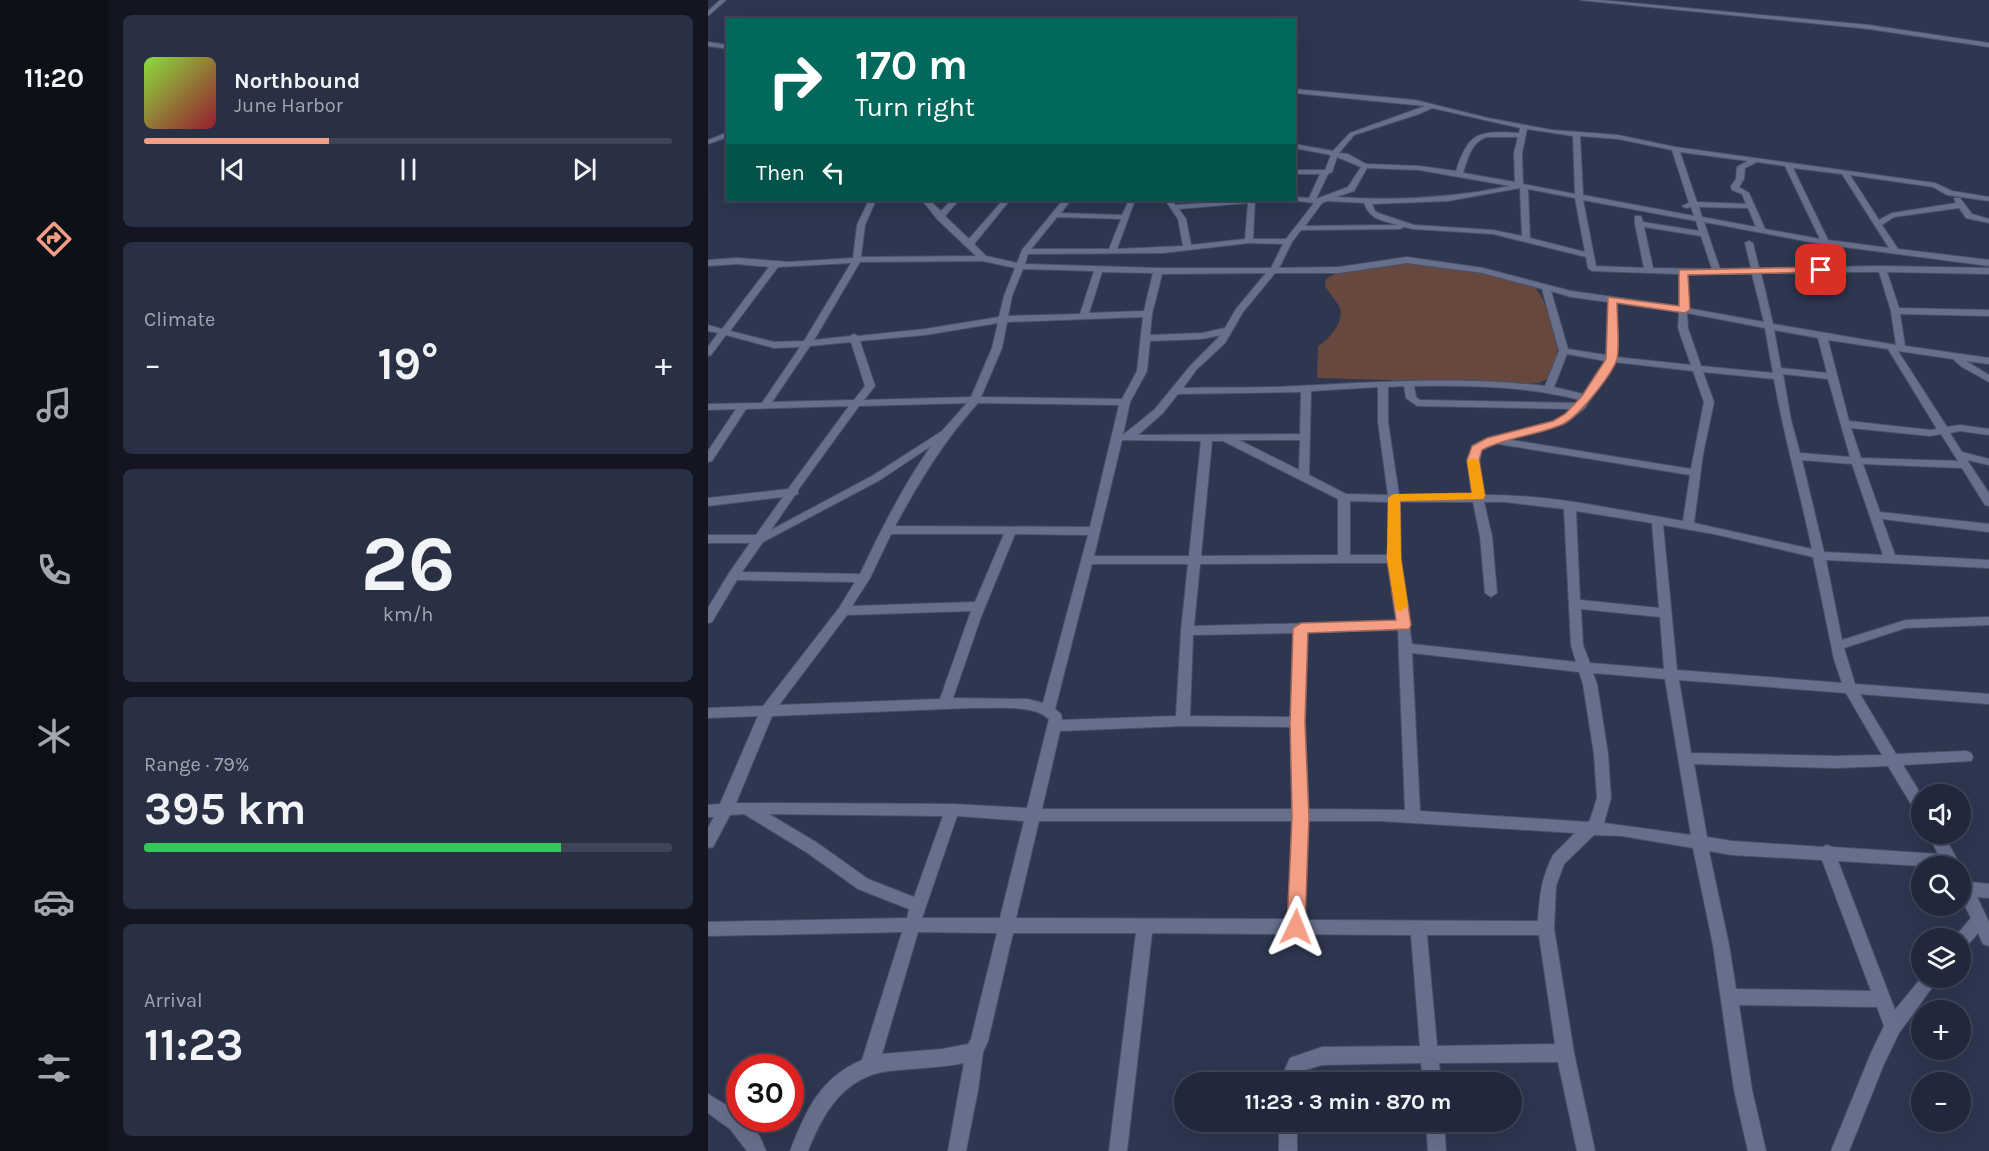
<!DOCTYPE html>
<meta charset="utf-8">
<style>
body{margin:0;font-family:Karla,sans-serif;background:#2a3043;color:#f1f3f6;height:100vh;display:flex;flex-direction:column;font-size:22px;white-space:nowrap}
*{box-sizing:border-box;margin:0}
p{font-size:20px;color:#a2a6af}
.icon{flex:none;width:33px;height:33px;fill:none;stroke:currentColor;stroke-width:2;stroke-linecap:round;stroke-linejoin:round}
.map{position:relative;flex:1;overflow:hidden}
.details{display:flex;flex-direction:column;gap:15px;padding:15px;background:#131621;width:600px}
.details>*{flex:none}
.guide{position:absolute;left:18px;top:18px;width:570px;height:183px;border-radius:0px;box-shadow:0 6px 24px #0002,0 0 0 2px #3f4456;background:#00695c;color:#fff;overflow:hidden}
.controls{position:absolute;left:1203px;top:784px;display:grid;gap:12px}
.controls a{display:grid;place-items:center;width:60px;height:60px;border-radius:50%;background:#22283c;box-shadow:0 6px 24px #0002,0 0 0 2px #3f4456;font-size:30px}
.speed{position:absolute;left:18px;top:1054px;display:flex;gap:12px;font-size:30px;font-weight:700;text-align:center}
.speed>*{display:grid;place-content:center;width:78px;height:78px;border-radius:50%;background:#22283c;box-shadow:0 6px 24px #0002,0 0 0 2px #3f4456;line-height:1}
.speed .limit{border:9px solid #d22;background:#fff;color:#111}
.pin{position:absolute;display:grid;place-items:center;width:51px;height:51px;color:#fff;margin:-26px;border-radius:12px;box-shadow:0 3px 9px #0006}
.me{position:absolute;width:66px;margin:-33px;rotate:2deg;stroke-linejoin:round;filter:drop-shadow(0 0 4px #0008)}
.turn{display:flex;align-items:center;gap:21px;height:126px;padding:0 30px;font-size:27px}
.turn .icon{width:78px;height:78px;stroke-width:2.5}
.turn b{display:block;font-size:42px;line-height:51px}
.then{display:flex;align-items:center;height:57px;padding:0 30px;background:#0003;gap:12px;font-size:22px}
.big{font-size:45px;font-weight:700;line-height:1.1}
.details .tile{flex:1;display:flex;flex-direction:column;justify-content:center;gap:9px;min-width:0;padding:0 21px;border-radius:9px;background:#2a3043}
.details .dial{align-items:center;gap:0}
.dial b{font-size:78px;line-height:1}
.song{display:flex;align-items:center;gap:18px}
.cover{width:72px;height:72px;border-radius:9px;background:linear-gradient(135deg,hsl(90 70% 55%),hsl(350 70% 35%))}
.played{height:6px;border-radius:3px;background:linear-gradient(90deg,#f49e86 35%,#3f4456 35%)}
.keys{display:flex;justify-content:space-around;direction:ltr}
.heat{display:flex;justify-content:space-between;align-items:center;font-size:33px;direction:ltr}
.charge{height:9px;border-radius:4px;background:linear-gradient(90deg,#34c759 79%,#3f4456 0)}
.trip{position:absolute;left:466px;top:1072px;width:348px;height:60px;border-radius:30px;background:#22283c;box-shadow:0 6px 24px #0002,0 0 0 2px #3f4456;font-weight:700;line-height:60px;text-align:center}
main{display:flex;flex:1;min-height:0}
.tabs{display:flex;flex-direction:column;width:108px;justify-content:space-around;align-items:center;background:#0e1018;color:#a2a6af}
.tabs .icon{width:42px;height:42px}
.tabs .on{color:#f49e86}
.tabs b{font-size:27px;color:#f1f3f6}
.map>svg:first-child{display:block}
.green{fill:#67483f}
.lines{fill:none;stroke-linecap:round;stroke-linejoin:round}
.street-casing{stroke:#4a5065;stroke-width:2}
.street{fill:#66708d;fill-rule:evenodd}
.route{fill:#f49e86;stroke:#9f6757;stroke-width:1.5}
.slow{fill:#f59e0b}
</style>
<main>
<nav class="tabs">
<b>11:20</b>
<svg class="icon on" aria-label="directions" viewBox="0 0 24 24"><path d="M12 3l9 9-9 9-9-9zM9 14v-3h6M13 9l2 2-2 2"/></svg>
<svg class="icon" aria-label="music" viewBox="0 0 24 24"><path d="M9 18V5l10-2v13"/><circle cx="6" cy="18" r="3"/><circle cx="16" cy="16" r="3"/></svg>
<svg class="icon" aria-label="phone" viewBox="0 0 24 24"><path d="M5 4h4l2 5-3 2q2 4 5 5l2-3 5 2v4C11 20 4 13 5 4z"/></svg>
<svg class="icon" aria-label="climate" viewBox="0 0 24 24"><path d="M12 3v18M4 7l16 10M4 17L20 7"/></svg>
<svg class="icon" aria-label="car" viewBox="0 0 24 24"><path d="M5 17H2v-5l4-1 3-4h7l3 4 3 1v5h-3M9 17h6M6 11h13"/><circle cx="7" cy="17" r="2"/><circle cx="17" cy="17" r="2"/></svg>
<svg class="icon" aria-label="filters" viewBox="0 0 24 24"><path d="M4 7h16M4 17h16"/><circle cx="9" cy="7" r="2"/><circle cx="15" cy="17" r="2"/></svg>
</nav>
<section class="details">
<div class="tile">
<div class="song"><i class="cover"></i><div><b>Northbound</b><p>June Harbor</p></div></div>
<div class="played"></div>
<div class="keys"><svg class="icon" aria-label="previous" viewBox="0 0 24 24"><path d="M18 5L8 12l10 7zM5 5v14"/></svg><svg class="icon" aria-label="pause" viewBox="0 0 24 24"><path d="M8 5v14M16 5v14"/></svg><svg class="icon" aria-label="next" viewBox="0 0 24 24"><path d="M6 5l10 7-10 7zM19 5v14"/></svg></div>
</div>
<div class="tile"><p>Climate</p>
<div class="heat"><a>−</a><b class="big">19°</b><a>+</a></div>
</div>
<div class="tile dial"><b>26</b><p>km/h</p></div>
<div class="tile"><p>Range · 79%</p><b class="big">395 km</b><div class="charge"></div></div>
<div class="tile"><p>Arrival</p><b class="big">11:23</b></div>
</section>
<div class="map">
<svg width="1281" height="1151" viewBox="0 0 1281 1151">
<rect width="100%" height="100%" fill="#2e3650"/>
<path class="green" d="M703,263L748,268L823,284C837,294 853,339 849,355C848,363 843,371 841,378L831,383L815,384L609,378L610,346C621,340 638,320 631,306C627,299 621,293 617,286L618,279L628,273Z"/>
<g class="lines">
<g class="street-casing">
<g id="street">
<path d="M12,0H18L0,16V11Z"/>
<path d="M872,0H892L1161,25L1281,43V47L1161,29Z"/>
<path d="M0,42L20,45V49L0,46Z"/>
<path d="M586,89L707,100L780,118L844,130L910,135L967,147L1227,183L1244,191L1281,197V201L1239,195L1225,187L1142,175L1171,220L1184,213L1248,203L1246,198H1252L1264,214L1281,219V223L1258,218L1251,208L1186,217L1174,225L1190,249L1281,260V266L1113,244L996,222L1012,269L1043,268L1037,243L1041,241L1045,243L1051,268L1174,266L1281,268V274L1179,272L1191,308L1281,310V316L1192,314L1197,346L1281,358V364L1258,361L1281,375V382L1254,367L1245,359L1190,351L1239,427L1252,425L1281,429V435L1252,431L1242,433L1254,452L1281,459V465L1259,460L1281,493V506L1277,505L1254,468L1155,464L1172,512L1281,524V532L1174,519L1187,555L1281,560V568L1118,560L1134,640L1198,620L1281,617V625L1198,628L1136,648L1147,684L1281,694V704L1152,694L1188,754L1258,751L1263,753L1265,757L1263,761L1195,765L1214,796V816L1209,814L1180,766L1127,768L986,764L999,837L1024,841L1115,847L1119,845L1124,847L1230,854L1220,834H1235L1253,866L1232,867L1130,861L1187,1010L1214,977L1231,978L1191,1033L1176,1064L1141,1151H1123L1163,1053L1176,1026L1169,1007L1031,1005L1044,1090L1058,1151H1040L1026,1090L1005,945L985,848L914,836L886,835L856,864L848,886L846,928L866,1053L887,1151H869L850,1062L731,1063L733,1083H715L713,1063L614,1065L594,1071L589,1083H571L582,1058L614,1047L712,1046L703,935L444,933L419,1151H401L428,933H305L280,1041L275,1052L270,1090L258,1151H240L256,1063C231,1068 206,1068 181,1071C137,1076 115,1112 100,1151H82C98,1110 112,1078 154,1060L194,932L0,936V922L199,918L201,909L150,889L98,852L36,814L22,815L5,847L0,848V828L6,817H0V805L12,804L50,716L0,718V708L55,706L131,608L147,582L29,580L4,622L0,623V608L21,573L42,543H0V535H48L75,497L0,506V498L80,489L141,406L38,409L4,461L0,462V451L28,409L0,410V404L54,403L92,347L66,348L18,335L3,355L0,356V347L10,333L0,331V325L14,329L61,267L29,264L0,266V260L29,258L81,262L145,258L149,225L161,200H168L157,225L153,257L268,256L229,219L214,200H221L233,211L244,200H251L237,216L261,239L295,200H302L266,244L278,256L309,263L314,250L355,200H363L353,213L414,215L421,200H427L409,249L475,246L470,219L457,200H464L467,205L547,200L545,239H578L606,203L583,200H586V197L601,198L612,174H586V170H617L623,155L586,148V144L625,151L642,133L717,106L586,93ZM724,108L812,128L811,133C771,131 761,131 748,171L711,166L658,164L640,154L631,153L646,135L711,114ZM819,129L865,136L867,194L815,184L814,153ZM872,136L910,139L964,150L981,203L974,206L978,208L983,207L986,216L875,195ZM779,137H810L806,153L807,182L755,173C760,158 763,142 779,137ZM972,152L1040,161L1029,167L1028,179L1023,186L1024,190L1034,194L1038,204L989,202ZM629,157L653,167L640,187L608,199L620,174L624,172ZM1049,162L1077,166L1112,239L1057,229L1041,193L1031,187L1036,179L1037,168ZM659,168L711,170L802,186C744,198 687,201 628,197L646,191ZM1085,168L1134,174L1181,248L1120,240ZM812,188L814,236L785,230L706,225L670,213L667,211L664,204L740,201ZM820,189L867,198L877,252L822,238ZM875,200L988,221L991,231L935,222L933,216H927V224L936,268L888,266ZM619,201L656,203C662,220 674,220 689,225L597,226L614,203ZM540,203L537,239L483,245L478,219L471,209ZM991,207L1040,208L1048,227L994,217ZM349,217L413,219L401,249H323ZM696,227L705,229L785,234L878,257L880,268L884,271L971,274V306L863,291L775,268L699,257L631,267L571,268L584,242L593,230L692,229ZM936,227L993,236L1004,269L945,268ZM541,243L575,244L563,268H450L317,264L320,254L455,253ZM275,261L307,268L296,296L291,317L217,329L150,336L146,334L142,336L106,340L152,262ZM143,263L96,341L66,342L22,331L70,267ZM699,263L775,273L834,289L851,351L837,386C746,375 657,383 566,387C536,388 505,387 475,388L489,369L517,343L535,312L567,273H631ZM315,269L386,271L372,314L300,316L304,296ZM394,272L445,273L436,311L381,313ZM1119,272H1171L1183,311L1188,345L1065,324L1053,273H1110L1121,293H1127L1128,291ZM558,273L528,309L517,328L494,333L442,335L444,314L454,274ZM979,274H1044L1056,322L979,308ZM843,291L863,297L900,302L898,355L860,349ZM908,303L971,312L970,328L983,365L908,357ZM979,313L1057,328L1065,373L993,366L980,328ZM435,317L429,371L414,399L273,397L294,348L299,322ZM290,323L284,348L263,397L156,400L167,386L152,341L217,335ZM1066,330L1110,338L1119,373L1073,368ZM513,335L483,365L447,409L415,435L422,402L439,371L442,341L494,339ZM1120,340L1180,349L1229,429L1222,430L1141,421ZM143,342L157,386L146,400L64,402L102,346ZM859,354L897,361L875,394L846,387ZM906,362L985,371L996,402L983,469L797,439L857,424L877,408ZM995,372L1066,379C1076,437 1092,492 1104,549L986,523L995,454L1006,402ZM1075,374L1120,379L1142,457L1092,453L1083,420ZM696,386L698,398L709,406L863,409L849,420L779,438L764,446L761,470L764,495H691L680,422V387ZM706,386C762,385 817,386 872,400L870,403L712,400L708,397ZM670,387V422L680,495L638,494L601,475L603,391ZM593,392L592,434L430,435L455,413L470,394ZM259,403L234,431L164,476L63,530L87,495L90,494V490L151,406ZM270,403L411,405L382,527L187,526C213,479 234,443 270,403ZM1143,428L1222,436L1233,434L1250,461L1153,458ZM414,440L493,441L481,556H386ZM531,440H592L591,470ZM504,441H515L630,499V555L493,556ZM784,443L982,475L975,521C909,510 842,494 775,495L771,470L773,450ZM223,446C195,486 173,530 152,574L34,572L55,542L172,480ZM1094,460L1144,464L1175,555L1116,552ZM642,501L680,502V555H642ZM692,502H765L772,536L777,593L783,597L789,593L784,536L776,502H797L856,509L863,645L868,662L704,644L692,559ZM868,511L944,523L951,608L872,600ZM955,525L1006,534L1105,557L1126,659L1134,683L969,670ZM183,534H296L267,602L144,606L162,578ZM307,534L380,535L335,703L319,699L245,698L273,617ZM633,563H681L689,621L486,626L492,564ZM384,564H480L473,631L468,716L354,720L353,714L347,709ZM873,609L952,617L956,669L882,663L875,645ZM263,611L232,699L71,705L139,615ZM690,630L697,810L600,809L597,722L599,632ZM587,633L583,717L482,716L485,635ZM704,653L871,672L875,684L886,754L889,798L882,820L880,822L712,811ZM885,673L957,679L983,835L896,823L903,798L900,754L889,684ZM971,680L1138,693L1174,755L1127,756L983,753ZM261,708C283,709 325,703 341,719L319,808L244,804L28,803L64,716ZM475,726L583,727L585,809H334L352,731ZM61,814L235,816L206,897L160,879L108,842ZM249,816L316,821L292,918H214ZM331,821H585L580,919L308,918ZM600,821H672L867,833L845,855C833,880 832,893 830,921L596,920ZM1001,851L1024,855L1114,860L1163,991L1028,989L1021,945ZM210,932L289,933L263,1039L260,1044L234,1049L174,1054ZM719,935H831L847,1044L729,1046Z"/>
<path d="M20,132V137L0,144V140Z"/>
<path d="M1252,872L1257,874L1262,882L1281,884V898L1269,897L1281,922V946L1275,944L1270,933L1258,947L1252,949V939H1245L1263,918L1252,896Z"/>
<path d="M0,1094L28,1111L32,1113V1119H38L52,1137L58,1151H39L22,1129L0,1113Z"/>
<rect x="571" y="1122" width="18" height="29"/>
<path d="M718,1122H736L738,1151H720Z"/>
</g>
</g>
<use href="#street" class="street"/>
</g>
<path class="route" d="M1113,267L1118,270L1117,272L980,275L982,310L977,313L909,303C909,318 912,345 909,359C904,375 869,419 853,425C827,436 799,437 774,450L771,460L777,496L775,499L692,501L693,559L703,625L701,629L600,633L597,722L601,817L597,927L595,933L588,935L582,933L579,927L584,817L582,722L585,628L593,623L688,620L679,559L682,495L764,493L759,460L764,446L779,438L845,421L857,414L874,396L898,359L900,297L971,306V270Z"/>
<path class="slow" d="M765,458L771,461L777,496L775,499L692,501L693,559L700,606L693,611L688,610L679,559L680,498L686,494L764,493L759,461Z"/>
</svg>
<div class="controls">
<a><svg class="icon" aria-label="sound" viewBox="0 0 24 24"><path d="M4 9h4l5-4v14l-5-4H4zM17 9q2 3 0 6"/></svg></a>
<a><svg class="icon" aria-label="search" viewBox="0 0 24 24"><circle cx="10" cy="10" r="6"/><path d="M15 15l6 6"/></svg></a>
<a><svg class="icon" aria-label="layers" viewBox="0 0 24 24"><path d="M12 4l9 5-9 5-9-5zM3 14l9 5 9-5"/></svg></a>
<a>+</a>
<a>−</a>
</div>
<div class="speed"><div class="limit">30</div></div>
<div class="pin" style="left:1113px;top:270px;background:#d93025"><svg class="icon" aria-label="arrive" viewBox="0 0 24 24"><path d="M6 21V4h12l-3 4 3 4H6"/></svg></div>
<svg class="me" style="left:588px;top:927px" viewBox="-20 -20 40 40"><path d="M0-17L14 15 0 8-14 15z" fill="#f49e86" stroke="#fff" stroke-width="4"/></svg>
<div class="trip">11:23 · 3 min · 870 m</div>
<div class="guide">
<div class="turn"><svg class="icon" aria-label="right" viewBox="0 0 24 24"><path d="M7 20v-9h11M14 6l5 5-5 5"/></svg><div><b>170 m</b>Turn right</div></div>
<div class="then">Then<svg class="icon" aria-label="left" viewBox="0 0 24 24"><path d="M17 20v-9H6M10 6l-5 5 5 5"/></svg></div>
</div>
</div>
</main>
